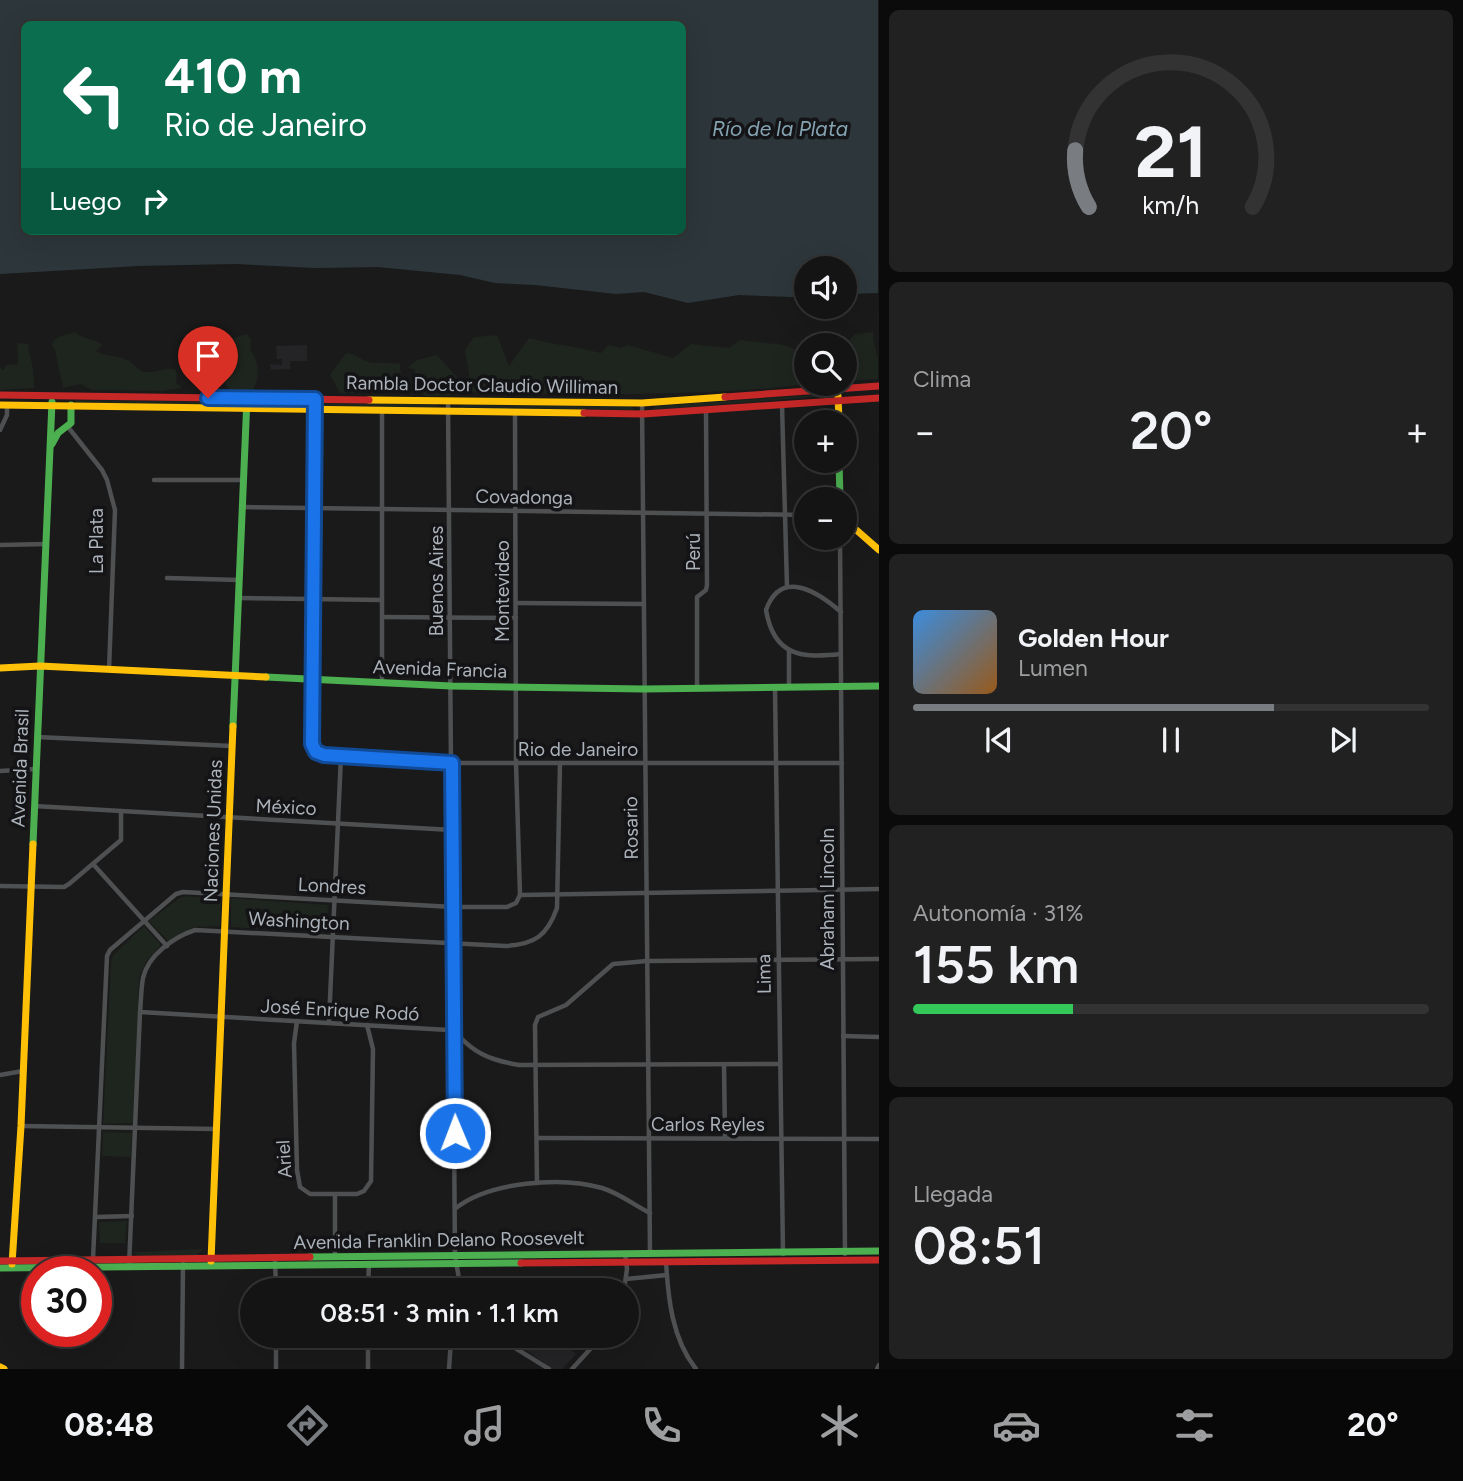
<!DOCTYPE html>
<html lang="es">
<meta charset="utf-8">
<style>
body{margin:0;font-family:Figtree,sans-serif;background:#212122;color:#f1f3f6;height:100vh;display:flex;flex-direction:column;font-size:26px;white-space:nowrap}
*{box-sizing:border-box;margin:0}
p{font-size:23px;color:#9d9ea0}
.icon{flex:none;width:38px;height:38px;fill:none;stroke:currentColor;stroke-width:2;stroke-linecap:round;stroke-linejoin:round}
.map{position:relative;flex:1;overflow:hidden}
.details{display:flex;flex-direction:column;gap:10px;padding:10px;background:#0b0b0b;width:584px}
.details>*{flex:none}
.banner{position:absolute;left:21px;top:21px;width:665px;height:214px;border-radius:10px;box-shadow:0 7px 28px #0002,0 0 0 2px #333334;background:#0b6e4f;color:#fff;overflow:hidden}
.controls{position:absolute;left:794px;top:256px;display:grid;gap:14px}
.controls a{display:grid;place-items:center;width:63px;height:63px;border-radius:50%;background:#141414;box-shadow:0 7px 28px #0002,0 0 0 2px #333334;font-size:35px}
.speed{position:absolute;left:21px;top:1256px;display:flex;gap:14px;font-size:35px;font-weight:700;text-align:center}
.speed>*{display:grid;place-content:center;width:91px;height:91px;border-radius:50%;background:#141414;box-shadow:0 7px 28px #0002,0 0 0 2px #333334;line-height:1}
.speed .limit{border:10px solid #d22;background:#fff;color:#111}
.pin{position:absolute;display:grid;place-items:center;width:60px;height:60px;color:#fff;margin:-72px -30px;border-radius:50% 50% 50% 0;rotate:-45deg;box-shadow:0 0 7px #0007}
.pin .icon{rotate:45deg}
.me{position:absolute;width:77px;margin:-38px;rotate:359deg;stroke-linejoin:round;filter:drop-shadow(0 0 5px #0008)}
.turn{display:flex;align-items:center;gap:24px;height:147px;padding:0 28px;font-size:32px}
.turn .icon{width:91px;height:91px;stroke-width:2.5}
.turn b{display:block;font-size:49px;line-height:60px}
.then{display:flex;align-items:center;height:66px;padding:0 28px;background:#0003;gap:14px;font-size:26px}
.big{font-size:52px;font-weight:600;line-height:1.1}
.details .tile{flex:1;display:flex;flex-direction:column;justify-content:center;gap:10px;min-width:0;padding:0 24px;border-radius:10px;background:#212122}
.details .dial{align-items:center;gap:0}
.dial svg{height:182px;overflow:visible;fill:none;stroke:#333334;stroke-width:7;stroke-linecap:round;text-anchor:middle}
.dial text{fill:#f1f3f6;stroke:none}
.song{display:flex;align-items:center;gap:21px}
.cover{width:84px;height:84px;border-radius:10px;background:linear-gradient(135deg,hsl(210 70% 55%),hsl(30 70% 35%))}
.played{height:7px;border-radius:4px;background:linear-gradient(90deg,#797d82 70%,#333334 70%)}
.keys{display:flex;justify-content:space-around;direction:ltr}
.heat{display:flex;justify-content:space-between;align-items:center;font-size:38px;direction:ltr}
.charge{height:10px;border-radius:5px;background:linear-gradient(90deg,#34c759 31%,#333334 0)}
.trip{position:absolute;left:240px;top:1278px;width:399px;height:70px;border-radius:35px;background:#141414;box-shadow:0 7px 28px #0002,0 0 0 2px #333334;font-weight:600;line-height:70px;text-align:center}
.tab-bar{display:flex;height:112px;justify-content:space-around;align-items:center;background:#080808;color:#9d9ea0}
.tab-bar .icon{width:49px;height:49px}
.tab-bar .active{color:#797d82}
.tab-bar b{font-size:32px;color:#f1f3f6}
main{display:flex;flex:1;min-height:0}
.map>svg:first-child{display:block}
.built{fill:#242427}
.green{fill:#1e241e}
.water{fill:#2d373b;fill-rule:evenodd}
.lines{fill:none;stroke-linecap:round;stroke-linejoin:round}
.street{stroke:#4e5052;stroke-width:4.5}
.fast{stroke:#4caf50;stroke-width:7}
.slow{stroke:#ffc107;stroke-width:7}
.jam{stroke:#c62828;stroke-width:7}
.route-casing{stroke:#114b97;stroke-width:18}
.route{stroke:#1a73e8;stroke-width:12}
.labels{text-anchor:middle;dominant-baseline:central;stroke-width:7;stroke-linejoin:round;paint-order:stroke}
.street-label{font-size:19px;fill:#acb2ba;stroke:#141416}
.water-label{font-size:21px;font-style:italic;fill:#85a4b3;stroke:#141416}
</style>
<main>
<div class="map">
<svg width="879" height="1369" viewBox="0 0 879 1369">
<rect width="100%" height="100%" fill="#1a1a1a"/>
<g class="built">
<path d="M307,345V361H290V369L271,370L270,364L282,365V359H277L276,346Z"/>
<path d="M500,1335H552L576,1354L562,1369H553L519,1345Z"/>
</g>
<g class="green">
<path d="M75,332C85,341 93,337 102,345L96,351C107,357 118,355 129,361C136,365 138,372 147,372C157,372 165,368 175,369L177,374L176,383L182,388L161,391L92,390L80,384L63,388L55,350L52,344C55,335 67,335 75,332Z"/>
<path d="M874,332L873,339L878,359V379L845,381V345L855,334Z"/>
<path d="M214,334L234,338L247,334L251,340L250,349C259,361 261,379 252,391L230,392C222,373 201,354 181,350L178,346L189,341Z"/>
<path d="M497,335L509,366L529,338C553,345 576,346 601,353L609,345L621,348L628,345L673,358L691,344L729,348L740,340L785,345L807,355V383H820C704,397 589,395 472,392L465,350L474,337Z"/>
<path d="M17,343L29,344L28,351C32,357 35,380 34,388L0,390V367L3,370L6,365L18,364Z"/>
<path d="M346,353C356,353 360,360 369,362C379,364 390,362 400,364L401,378C406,382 410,381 415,377V370L408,367L417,360L437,355L456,376L464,389L460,395L425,396L411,388L406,393L387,387L378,393H340L330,375Z"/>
<path d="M826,394L831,396L651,410L656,406Z"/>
<path d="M76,400L234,402L235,404H76Z"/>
<path d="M320,403L435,404L440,407H320Z"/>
<path d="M463,405L630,406L635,410L458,408Z"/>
<path d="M186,896L221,899L220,926L194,927L168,941L149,921L178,899Z"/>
<path d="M231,898L328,905L327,933L231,927Z"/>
<path d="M144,926L161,945L146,962L139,977L134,1123L103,1124L111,962L113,955Z"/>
<path d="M103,1132L132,1133L131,1157L102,1156Z"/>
<path d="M127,1221L125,1243H100L99,1222Z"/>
<path d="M204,1249L197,1255L137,1256L134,1252Z"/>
</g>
<path class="water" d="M0,0H878V293L845,294V268H807V295L791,297L739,295L688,303L644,292L616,294L535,285L495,283L460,275L378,267L316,268L235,264L139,266L0,274ZM24,24H682V231H24Z"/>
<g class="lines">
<g class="street">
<path d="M315,399L312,744L316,752L324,755L452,763H842"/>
<path d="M448,401L455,1256L461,1290"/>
<path d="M642,403L650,1253"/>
<path d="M782,405L787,587"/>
<path d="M515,413L516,763L520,895"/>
<path d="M68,427L102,470L107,480L115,510L109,670"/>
<path d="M0,430L7,415V405"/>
<path d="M154,480H243"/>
<path d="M242,507L807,515"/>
<path d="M840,537L845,1254"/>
<path d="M0,545L46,544"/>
<path d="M167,578L239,580"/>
<path d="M239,598L382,600"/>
<path d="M516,603L644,604"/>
<path d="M841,612C818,592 781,568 766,610C774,657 802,658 841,654"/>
<path d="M383,617L516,618"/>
<path d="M789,650V687"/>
<path d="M382,683V411"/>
<path d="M697,688V597L706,590L707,585L706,410"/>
<path d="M775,688L783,1254"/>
<path d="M37,737L232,746"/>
<path d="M0,771L36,769"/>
<path d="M34,806L452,830"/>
<path d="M93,864L167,946"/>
<path d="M0,886L64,887L69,884L121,840V811"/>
<path d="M140,1012L448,1030C457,1033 463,1041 471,1047C485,1058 502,1062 519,1065L779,1064"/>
<path d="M297,1021L294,1043L297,1170L300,1187L310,1194H357L364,1191L371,1181L373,1049L367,1025"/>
<path d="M329,1021L341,756"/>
<path d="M843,1036L879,1037"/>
<path d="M724,1064L725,1138"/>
<path d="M0,1075L23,1071"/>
<path d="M21,1126L216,1129"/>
<path d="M537,1138L879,1139"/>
<path d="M537,1183L535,1025L538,1017L566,1005L613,964L647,961L879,959"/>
<path d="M335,1194V1257"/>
<path d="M456,1208C489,1182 561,1176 602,1188C619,1193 634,1205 650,1213"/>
<path d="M96,1217L132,1216"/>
<path d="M275,1258L276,1290"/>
<path d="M93,1259L107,956L110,950L176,894L183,892L453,907H507L516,903L520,895L879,889"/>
<path d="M666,1261C668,1298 672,1339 696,1369"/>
<path d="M129,1266L140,1012C141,1001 141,989 143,978C148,955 174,937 195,930L506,946C535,944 547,936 557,908L560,763"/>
<path d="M626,1279L667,1275"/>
<path d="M368,1290L369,1263"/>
<path d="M624,1290L627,1269L625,1253"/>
<path d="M276,1335V1369"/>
<path d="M494,1335L549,1369"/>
<path d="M182,1369L183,1264"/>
<path d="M368,1369V1335"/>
<path d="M449,1369L451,1340L454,1335"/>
<path d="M572,1369L603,1335"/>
<path d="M877,1369L879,1365"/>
</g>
<g class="fast">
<path d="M52,444L58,433L71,423V405"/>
<path d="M839,460L840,499"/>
<path d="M266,677L451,686L644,689L879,686"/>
<path d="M233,726L247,398"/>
<path d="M33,844L52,402"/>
<path d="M310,1257L879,1251"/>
<path d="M0,1268L521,1263"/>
</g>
<g class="slow">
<path d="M838,396L839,422"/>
<path d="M369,400L642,403L725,397"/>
<path d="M0,405L584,413"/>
<path d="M845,520L879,550"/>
<path d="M0,668L40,666L266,677"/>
<path d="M211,1261L233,726"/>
<path d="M12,1264L21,1126L33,844"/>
<path d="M0,1367L4,1369"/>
</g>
<g class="jam">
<path d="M0,395L369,400"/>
<path d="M725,397L879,386"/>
<path d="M584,413L643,414L879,398"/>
<path d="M0,1261L310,1257"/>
<path d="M521,1263L879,1260"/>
</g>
</g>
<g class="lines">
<g class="route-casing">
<path id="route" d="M208,398L315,399L312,744L316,752L324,755L452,763L455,1133"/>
</g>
<use href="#route" class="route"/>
</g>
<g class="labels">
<g class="street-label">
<text transform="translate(482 385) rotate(1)">Rambla Doctor Claudio Williman</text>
<text transform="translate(524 497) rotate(1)">Covadonga</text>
<text transform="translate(96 541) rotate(-90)">La Plata</text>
<text transform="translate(693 552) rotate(-90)">Perú</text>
<text transform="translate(436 581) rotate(-90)">Buenos Aires</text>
<text transform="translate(502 591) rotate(-90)">Montevideo</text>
<text transform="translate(440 669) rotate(2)">Avenida Francia</text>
<text x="578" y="749">Rio de Janeiro</text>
<text transform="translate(20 768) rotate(-88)">Avenida Brasil</text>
<text transform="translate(286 807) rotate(3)">México</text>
<text transform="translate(631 828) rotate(-91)">Rosario</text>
<text transform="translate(213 831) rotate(-88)">Naciones Unidas</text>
<text transform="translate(332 886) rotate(3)">Londres</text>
<text transform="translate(827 899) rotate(-90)">Abraham Lincoln</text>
<text transform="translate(299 921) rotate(3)">Washington</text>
<text transform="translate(764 974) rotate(-91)">Lima</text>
<text transform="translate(340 1010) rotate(3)">José Enrique Rodó</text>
<text x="708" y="1124">Carlos Reyles</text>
<text transform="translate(284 1159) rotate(-94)">Ariel</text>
<text transform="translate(439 1240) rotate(-1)">Avenida Franklin Delano Roosevelt</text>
</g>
<g class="water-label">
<text x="780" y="128">Río de la Plata</text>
</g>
</g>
</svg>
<div class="controls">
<a><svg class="icon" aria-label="sound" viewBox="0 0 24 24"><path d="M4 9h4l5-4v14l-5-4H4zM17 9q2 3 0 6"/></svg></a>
<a><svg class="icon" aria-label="search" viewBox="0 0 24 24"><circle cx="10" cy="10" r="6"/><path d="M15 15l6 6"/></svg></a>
<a>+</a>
<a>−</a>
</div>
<div class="speed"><div class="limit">30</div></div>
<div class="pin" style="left:208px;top:398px;background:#d93025"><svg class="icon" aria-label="arrive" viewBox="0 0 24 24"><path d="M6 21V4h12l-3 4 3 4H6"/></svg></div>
<svg class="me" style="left:455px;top:1133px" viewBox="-20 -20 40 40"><circle r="17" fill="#1a73e8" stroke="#fff" stroke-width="3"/><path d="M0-11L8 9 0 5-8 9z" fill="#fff"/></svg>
<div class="trip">08:51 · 3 min · 1.1 km</div>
<div class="banner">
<div class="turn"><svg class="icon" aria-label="left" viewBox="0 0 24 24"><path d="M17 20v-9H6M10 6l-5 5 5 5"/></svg><div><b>410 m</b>Rio de Janeiro</div></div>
<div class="then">Luego<svg class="icon" aria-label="right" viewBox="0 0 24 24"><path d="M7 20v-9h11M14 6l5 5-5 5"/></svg></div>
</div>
</div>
<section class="details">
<div class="tile dial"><svg viewBox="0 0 100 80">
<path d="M14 69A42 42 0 1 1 86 69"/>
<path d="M14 69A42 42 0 0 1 8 44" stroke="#797d82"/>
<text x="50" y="56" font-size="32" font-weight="700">21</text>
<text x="50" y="72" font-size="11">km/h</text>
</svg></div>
<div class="tile"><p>Clima</p>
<div class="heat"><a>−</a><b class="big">20°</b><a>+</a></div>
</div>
<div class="tile">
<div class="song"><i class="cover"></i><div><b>Golden Hour</b><p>Lumen</p></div></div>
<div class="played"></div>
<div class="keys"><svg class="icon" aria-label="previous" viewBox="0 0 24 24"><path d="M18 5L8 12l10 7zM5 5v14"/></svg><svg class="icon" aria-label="pause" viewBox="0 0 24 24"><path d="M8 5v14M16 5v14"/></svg><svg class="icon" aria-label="next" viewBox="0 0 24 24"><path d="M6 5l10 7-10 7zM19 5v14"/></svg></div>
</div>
<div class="tile"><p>Autonomía · 31%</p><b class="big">155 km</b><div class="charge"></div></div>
<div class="tile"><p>Llegada</p><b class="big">08:51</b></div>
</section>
</main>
<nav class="tab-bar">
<b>08:48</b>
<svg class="icon active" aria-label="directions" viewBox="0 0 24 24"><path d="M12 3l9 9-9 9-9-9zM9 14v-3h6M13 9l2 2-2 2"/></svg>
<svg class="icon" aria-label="music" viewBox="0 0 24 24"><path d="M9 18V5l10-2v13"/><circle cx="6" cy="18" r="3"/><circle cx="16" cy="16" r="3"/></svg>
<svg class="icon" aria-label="phone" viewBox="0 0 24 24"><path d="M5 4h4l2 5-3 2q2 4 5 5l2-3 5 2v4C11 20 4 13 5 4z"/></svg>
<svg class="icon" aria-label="climate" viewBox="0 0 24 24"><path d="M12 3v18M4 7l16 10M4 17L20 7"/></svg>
<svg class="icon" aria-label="car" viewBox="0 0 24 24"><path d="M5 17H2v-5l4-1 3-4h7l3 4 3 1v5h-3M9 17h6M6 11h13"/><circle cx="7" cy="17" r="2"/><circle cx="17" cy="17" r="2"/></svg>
<svg class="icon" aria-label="filters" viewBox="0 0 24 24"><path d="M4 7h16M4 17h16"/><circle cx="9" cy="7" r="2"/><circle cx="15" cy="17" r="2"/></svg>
<b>20°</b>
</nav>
